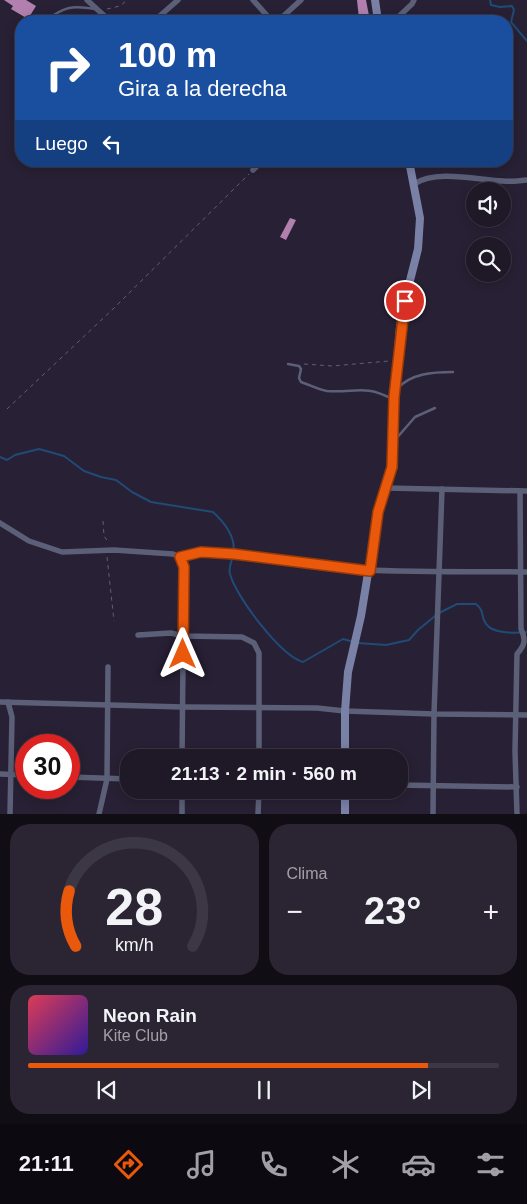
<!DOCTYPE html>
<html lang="es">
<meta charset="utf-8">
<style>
body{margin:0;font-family:Helvetica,sans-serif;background:#2b2533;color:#f1f3f6;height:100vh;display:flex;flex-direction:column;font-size:19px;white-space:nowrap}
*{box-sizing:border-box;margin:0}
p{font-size:16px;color:#a1a0a7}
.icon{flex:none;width:28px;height:28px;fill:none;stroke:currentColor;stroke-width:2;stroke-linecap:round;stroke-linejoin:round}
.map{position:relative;height:814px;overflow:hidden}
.side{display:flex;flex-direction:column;gap:10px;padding:10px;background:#100d15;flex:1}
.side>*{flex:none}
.hud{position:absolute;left:15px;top:15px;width:498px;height:152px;border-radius:20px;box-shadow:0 2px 12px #0003,0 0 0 1px #3c3744;background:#1a4fa0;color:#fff;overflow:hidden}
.tools{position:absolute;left:466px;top:182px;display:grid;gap:10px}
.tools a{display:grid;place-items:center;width:45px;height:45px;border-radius:50%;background:#1e1827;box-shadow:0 2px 12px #0003,0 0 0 1px #3c3744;font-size:25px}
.speed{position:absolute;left:15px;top:734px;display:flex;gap:10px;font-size:25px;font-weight:700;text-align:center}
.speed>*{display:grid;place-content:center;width:65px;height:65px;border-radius:50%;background:#1e1827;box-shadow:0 2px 12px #0003,0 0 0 1px #3c3744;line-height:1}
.speed .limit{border:8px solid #d22;background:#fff;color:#111}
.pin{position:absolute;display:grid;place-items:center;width:42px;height:42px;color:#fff;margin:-21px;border:2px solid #fff;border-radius:50%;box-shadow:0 1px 5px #0007}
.me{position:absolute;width:55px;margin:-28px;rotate:0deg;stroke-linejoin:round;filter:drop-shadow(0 0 4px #0008)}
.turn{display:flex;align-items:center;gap:18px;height:105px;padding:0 20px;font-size:22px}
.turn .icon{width:65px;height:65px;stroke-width:2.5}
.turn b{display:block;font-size:35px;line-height:42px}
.then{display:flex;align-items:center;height:48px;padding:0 20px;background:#0003;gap:10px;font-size:19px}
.big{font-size:38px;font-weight:700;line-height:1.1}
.side .card{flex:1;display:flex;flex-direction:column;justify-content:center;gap:8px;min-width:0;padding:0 18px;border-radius:20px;background:#2b2533}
.side .dial{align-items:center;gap:0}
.dial svg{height:130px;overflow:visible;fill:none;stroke:#3c3744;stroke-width:7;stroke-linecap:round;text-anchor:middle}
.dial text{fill:#f1f3f6;stroke:none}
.song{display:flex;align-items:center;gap:15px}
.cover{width:60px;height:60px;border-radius:8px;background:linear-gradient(135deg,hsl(350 70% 55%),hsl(250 70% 35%))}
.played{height:5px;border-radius:2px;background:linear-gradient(90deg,#ea580c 85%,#3c3744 85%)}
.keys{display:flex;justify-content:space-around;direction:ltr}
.heat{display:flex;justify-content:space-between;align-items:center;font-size:28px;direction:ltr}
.side .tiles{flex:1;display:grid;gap:10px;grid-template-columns:1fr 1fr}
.card:last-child{grid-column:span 2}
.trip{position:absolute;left:120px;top:749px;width:288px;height:50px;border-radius:20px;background:#1e1827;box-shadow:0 2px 12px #0003,0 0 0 1px #3c3744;font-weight:700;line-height:50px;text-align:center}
.tab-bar{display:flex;height:80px;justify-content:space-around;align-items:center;background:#0c0a10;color:#a1a0a7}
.tab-bar .icon{width:35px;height:35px}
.tab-bar .selected{color:#ea580c}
.tab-bar b{font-size:22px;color:#f1f3f6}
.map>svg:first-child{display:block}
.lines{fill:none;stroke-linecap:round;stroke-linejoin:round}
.stream{stroke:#1f4b76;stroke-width:2}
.building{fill:#b280ae}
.path{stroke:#655e70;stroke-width:1;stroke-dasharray:4 4;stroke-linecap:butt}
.lane{stroke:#5b6078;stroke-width:2.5}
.street{stroke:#5b6078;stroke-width:5.5}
.secondary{stroke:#7a81a7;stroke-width:8}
.route-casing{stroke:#983908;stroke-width:12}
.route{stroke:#ea580c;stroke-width:9}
</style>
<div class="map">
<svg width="527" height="814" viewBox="0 0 527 814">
<rect width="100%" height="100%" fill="#282034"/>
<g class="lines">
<g class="stream">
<path d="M490,0L491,5L500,7L512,6L514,10L511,22L527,41"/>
<path d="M0,457L7,460L15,455L39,449L64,456L84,471L101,477L116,480L132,492L151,502L213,512C225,523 237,538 233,555C232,561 228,568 230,574C236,597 281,656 303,662L343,639L354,642"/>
<path d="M439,613L457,604H476C485,612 480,613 485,622C491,635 516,633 527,632"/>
<path d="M358,643L386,645L409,640L418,630L435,616"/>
</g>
</g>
<g class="building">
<path d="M4,0H26L36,6L28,19L11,9L13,6Z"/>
<path d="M357,0H366L370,21H361L359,19Z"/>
<path d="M290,218L296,220L286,240L280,237Z"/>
</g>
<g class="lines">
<g class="path">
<path d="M107,9L120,6L127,0"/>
<path d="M304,364L332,366L389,361"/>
<path d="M7,409L113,309L249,174"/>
<path d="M103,521L104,536L109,543"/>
<path d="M107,557L114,621"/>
</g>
<g class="lane">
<path d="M45,21C64,7 71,5 95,9"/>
<path d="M288,364L299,366L301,369L299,378L301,382C310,385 319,390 327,391C355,393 365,384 392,399"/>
<path d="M397,389C411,373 434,372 453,372"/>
<path d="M395,440L415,417L435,408"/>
</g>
<g class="street">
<path d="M87,0L110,21"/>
<path d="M253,0L272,21"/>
<path d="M154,21L178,0"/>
<path d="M278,21L301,0"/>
<path d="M394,21L412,4L414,0"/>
<path d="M253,170L262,161"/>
<path d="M414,184C436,169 478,180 503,181C511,182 519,181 527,180"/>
<path d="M386,488L527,491"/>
<path d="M0,523L29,541L62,552L114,550L173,554L180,557L184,567L182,758"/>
<path d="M180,557C224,542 301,566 349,569C408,573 468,571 527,572"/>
<path d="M138,635L171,633L183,636L242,637L254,643L259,653V758"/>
<path d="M0,702L183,707L317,708L345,711L434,714L527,715"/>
<path d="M8,702L12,717L10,814"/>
<path d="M0,774L26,775"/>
<path d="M69,777L129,779"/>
<path d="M399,785L517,787"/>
<path d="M99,814L107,779L108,667"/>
<path d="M182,814V790"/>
<path d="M258,814L259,790"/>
<path d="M433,814L434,714L442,489"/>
<path d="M517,814L515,751L517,654C525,645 526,640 521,629L520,491"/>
</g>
<g class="secondary">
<path d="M375,0L378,21"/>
<path d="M345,758V711L348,672L361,616L378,512L392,467L394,397L400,327L402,312L418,249L420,218L409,161"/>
<path d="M345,814V790"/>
</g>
</g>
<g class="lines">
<g class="route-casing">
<path id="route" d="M183,654L184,567L180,557L201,552L234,554L370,571L378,512L392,467L394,397L405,301"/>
</g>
<use href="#route" class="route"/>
</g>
</svg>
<div class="tools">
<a><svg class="icon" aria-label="sound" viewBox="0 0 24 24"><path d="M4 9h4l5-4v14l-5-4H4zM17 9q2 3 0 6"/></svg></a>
<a><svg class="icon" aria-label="search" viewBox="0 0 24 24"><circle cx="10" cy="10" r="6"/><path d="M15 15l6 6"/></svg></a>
</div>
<div class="speed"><div class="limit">30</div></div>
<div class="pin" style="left:405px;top:301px;background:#d93025"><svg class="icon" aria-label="arrive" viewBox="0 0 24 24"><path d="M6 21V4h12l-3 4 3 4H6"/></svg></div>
<svg class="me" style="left:183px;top:654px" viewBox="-20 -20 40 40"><path d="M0-17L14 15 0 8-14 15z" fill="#ea580c" stroke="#fff" stroke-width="4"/></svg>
<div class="trip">21:13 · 2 min · 560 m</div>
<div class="hud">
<div class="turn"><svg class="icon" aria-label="right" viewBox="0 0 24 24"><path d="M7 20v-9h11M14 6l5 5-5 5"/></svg><div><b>100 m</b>Gira a la derecha</div></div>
<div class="then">Luego<svg class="icon" aria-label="left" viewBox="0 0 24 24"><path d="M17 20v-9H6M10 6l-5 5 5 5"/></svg></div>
</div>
</div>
<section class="side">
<div class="tiles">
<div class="card dial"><svg viewBox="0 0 100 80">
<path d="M14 69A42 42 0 1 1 86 69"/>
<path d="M14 69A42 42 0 0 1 10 35" stroke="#ea580c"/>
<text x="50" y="56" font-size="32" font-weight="700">28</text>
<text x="50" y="72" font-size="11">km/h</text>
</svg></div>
<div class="card"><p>Clima</p>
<div class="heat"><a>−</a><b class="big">23°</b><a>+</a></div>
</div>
<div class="card">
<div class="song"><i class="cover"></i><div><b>Neon Rain</b><p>Kite Club</p></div></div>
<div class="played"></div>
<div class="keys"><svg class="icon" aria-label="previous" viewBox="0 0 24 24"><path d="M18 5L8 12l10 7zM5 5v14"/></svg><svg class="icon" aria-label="pause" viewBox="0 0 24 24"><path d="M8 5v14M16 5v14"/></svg><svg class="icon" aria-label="next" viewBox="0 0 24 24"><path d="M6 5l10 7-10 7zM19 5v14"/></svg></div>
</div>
</div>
</section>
<nav class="tab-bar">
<b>21:11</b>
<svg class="icon selected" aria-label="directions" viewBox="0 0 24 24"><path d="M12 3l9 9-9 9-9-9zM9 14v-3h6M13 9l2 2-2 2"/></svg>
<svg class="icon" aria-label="music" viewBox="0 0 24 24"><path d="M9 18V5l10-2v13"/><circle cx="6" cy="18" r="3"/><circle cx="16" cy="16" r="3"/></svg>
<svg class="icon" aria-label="phone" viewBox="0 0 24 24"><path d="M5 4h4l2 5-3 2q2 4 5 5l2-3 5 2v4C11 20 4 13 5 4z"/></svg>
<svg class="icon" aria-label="climate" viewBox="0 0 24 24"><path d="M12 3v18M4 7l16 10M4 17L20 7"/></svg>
<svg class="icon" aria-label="car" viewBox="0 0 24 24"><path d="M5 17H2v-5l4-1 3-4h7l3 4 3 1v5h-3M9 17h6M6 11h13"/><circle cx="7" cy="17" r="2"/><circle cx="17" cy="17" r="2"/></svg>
<svg class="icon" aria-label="filters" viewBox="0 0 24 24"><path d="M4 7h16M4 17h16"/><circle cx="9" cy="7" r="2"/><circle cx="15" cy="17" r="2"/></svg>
</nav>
